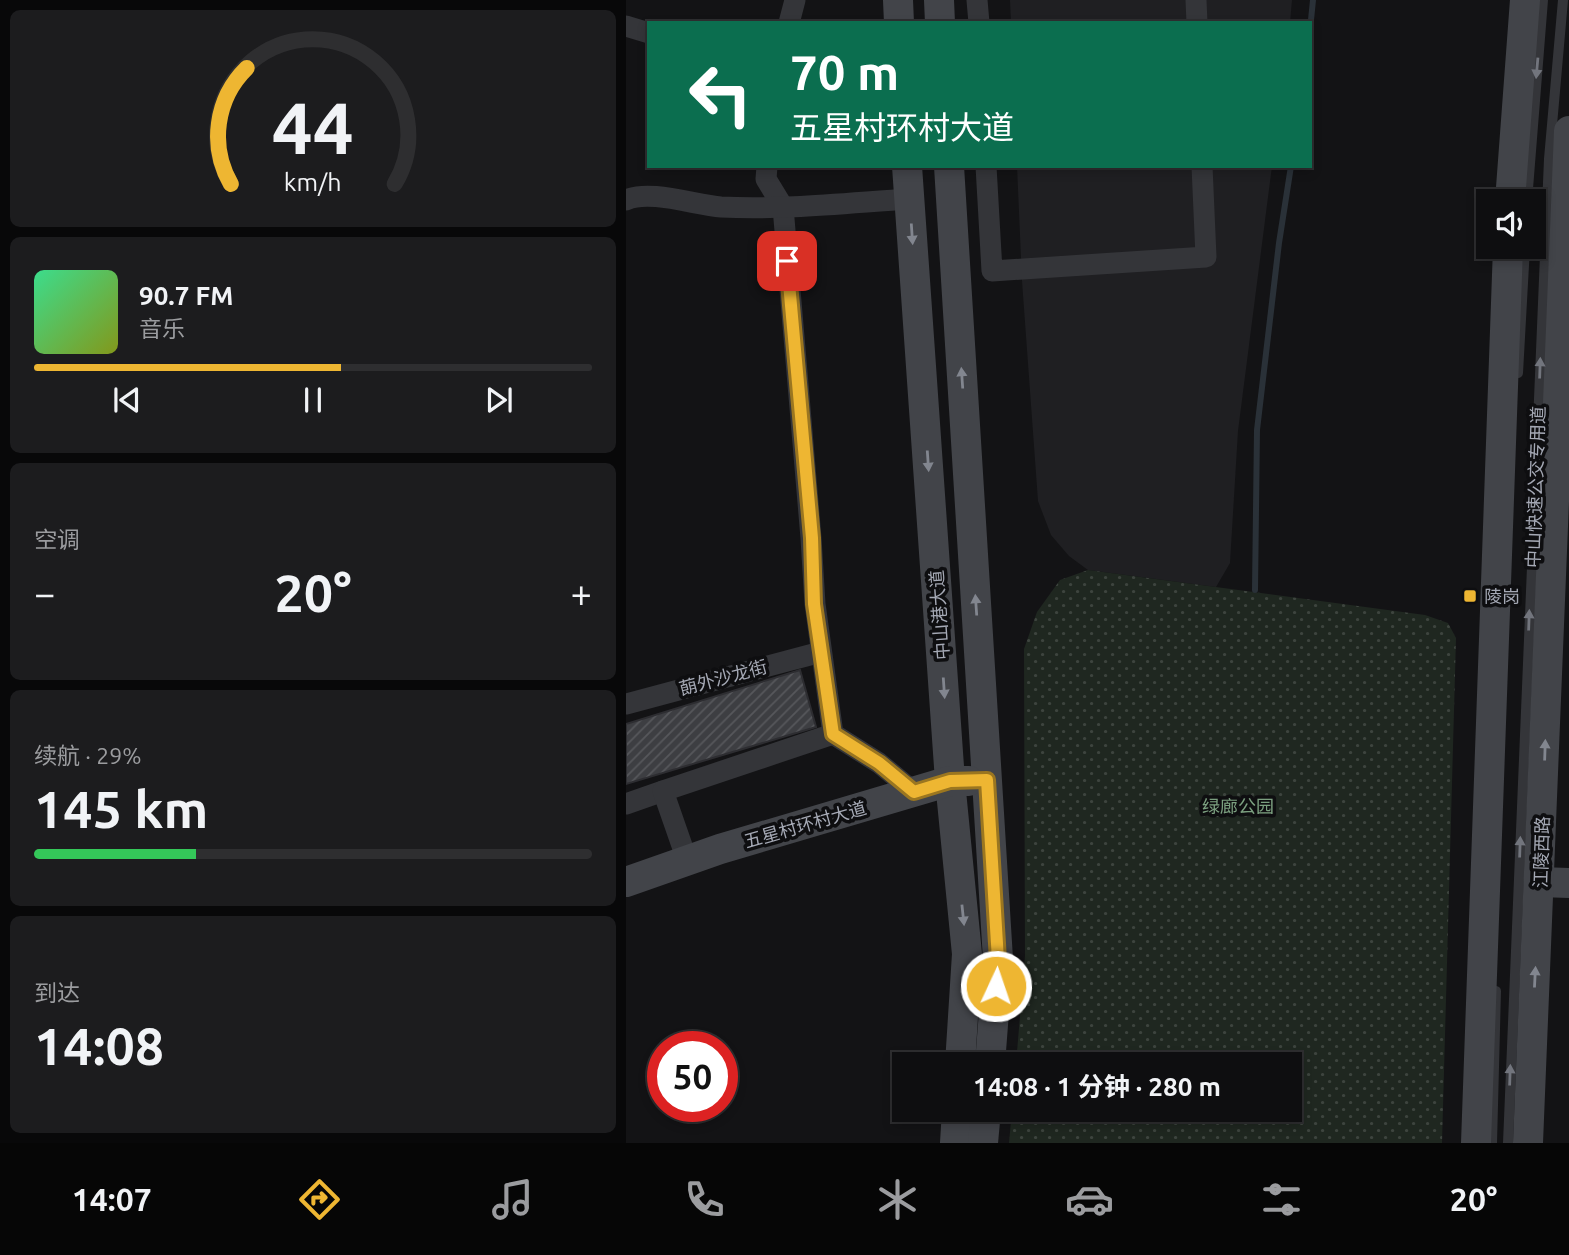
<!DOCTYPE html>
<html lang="zh">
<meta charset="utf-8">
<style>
body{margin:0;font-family:Ubuntu,"Noto Sans SC",sans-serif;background:#1c1c1e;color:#f1f3f6;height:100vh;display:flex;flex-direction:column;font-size:26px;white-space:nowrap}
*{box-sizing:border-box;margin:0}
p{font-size:23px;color:#9b9c9f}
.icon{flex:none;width:38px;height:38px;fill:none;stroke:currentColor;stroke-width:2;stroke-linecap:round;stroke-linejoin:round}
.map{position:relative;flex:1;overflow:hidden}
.drawer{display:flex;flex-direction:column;gap:10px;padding:10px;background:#080809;width:626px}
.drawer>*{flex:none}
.guide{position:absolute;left:21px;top:21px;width:665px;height:147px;border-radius:0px;box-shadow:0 4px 10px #0003,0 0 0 2px #2e2e30;background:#0b6e4f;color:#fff;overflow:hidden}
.controls{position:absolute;left:850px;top:189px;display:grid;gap:14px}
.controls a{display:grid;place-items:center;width:70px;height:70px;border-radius:0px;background:#0e0e10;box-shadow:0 4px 10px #0003,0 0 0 2px #2e2e30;font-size:35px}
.speed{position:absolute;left:21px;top:1031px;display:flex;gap:14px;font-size:35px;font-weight:700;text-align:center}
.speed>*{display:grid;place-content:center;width:91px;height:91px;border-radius:50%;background:#0e0e10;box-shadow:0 4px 10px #0003,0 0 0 2px #2e2e30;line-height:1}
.speed .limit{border:10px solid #d22;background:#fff;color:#111}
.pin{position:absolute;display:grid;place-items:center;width:60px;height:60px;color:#fff;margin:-30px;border-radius:14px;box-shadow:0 4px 10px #0006}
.me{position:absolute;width:77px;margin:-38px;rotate:3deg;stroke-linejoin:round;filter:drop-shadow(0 0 5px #0008)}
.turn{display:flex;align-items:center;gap:24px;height:147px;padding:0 28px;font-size:32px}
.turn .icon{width:91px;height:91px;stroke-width:2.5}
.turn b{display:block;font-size:49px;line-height:60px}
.big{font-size:52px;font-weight:700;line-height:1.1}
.drawer .tile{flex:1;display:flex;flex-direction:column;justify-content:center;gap:10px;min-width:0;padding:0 24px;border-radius:10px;background:#1c1c1e}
.drawer .dial{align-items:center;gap:0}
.dial svg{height:182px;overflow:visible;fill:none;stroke:#2e2e30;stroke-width:7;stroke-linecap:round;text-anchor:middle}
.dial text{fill:#f1f3f6;stroke:none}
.song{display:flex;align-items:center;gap:21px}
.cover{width:84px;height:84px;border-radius:10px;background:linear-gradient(135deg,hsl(150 70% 55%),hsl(70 70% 35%))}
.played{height:7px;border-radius:4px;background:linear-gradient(90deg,#eeb632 55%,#2e2e30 55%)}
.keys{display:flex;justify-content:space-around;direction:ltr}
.heat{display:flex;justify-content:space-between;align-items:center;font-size:38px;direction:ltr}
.charge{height:10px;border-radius:5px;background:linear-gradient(90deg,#34c759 29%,#2e2e30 0)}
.trip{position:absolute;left:266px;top:1052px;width:410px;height:70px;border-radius:0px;background:#0e0e10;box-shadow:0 4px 10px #0003,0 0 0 2px #2e2e30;font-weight:700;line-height:70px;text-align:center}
.tab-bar{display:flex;height:112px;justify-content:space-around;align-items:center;background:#060606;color:#9b9c9f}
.tab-bar .icon{width:49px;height:49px}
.tab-bar .on{color:#eeb632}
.tab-bar b{font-size:32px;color:#f1f3f6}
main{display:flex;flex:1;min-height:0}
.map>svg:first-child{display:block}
.built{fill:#1f1f22}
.park{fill:url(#park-dots)}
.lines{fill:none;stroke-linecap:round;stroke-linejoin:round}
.stream{stroke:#2a3138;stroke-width:6}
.building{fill:url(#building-hatch);stroke:#2d2d31;stroke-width:2}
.lane{stroke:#343539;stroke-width:10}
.street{stroke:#343539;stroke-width:21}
.secondary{stroke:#424449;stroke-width:30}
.oneway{fill:#72757d}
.oneway2{fill:#82868f}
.route-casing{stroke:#9b7620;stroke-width:18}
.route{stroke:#eeb632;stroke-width:12}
.poi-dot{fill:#eeb632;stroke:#0e0e10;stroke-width:2.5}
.labels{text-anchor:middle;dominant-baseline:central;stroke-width:7;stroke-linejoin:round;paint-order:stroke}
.street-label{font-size:18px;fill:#a5a9b5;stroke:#0e0e10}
.poi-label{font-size:18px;fill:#a5a9b5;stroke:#0e0e10;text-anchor:start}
.park-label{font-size:18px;fill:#7ca080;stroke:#0e0e10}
</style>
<main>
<section class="drawer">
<div class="tile dial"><svg viewBox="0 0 100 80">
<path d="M14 69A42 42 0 1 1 86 69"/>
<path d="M14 69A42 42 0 0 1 21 18" stroke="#eeb632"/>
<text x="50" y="56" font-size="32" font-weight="700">44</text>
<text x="50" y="72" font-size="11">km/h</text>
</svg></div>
<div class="tile">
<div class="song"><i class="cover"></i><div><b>90.7 FM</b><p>音乐</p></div></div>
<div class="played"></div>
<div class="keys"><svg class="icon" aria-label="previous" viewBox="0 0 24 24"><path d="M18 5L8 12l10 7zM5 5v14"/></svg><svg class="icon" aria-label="pause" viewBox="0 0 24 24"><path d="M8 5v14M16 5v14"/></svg><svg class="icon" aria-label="next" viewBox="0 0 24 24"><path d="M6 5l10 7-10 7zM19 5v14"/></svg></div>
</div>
<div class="tile"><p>空调</p>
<div class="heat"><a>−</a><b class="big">20°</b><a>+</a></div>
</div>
<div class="tile"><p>续航 · 29%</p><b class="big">145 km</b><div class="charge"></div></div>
<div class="tile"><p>到达</p><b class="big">14:08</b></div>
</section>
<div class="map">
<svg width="943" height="1143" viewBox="0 0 943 1143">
<defs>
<pattern id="park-dots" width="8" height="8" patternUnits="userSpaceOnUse" patternTransform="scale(1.75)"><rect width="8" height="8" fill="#1f2720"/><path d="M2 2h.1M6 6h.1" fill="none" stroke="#3d443e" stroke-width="1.8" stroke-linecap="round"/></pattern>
<pattern id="building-hatch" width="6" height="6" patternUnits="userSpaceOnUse" patternTransform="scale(1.75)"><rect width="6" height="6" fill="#3d3e42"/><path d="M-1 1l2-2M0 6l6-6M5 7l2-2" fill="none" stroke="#56575b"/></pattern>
</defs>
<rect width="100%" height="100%" fill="#131315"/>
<g class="built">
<path d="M384,0H666L664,23H385Z"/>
<path d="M391,166H646L612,431L604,563L590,587L462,570L443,556L425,535L412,501L396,281Z"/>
</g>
<path class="park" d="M462,570L799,615L822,623L830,638L816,1143H383L386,1110H663V1064H390L399,956L398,649L411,612L434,580Z"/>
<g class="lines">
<g class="stream">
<path d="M684,30L687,0"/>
<path d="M629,590L631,430L653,243L665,166"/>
</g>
</g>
<path class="building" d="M174,670L190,727L0,784V724Z"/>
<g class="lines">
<g class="lane">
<path d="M901,201L917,0"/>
<path d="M892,373L899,247"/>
<path d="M866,1143L870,991"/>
<path d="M882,1143L923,159L937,0"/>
</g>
<g class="street">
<path d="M351,0L353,23"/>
<path d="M570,0L571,23"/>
<path d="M163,23L169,0"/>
<path d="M0,26L23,33"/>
<path d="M141,166L140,179L157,207L185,538L189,604L207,734L253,763L288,792"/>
<path d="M360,166L366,271L580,257L576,166"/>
<path d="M0,200C23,189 69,205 95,207C158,210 221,203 283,199"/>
<path d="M0,704L195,652"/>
<path d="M0,804L37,791"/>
<path d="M61,860L37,791L207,734"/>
</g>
<g class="secondary">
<path d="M272,0L273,23"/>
<path d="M313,0L314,23"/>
<path d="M281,166L324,781L341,954L334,1064"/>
<path d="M323,166L372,959L364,1064"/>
<path d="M884,201L899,0"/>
<path d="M0,882L94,849L324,781H343"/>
<path d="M914,882L943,883"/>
<path d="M329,1143L331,1110"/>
<path d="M357,1143L360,1110"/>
<path d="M850,1143L882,247"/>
<path d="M902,1143L943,131"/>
</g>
</g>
<defs><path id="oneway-solid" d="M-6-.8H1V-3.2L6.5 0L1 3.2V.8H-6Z" transform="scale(1.75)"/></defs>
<g class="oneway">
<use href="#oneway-solid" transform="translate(911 68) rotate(95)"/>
<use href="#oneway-solid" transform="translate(914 368) rotate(-88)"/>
<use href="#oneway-solid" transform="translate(903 620) rotate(-88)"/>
<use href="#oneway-solid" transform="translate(894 847) rotate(-88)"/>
<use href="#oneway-solid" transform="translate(884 1075) rotate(-88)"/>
</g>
<g class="oneway2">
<use href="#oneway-solid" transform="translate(286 234) rotate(86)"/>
<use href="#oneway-solid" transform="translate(336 378) rotate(-94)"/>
<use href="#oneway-solid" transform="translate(302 461) rotate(86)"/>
<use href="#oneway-solid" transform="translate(350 605) rotate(-94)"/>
<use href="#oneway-solid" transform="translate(318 688) rotate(86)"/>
<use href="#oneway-solid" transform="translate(919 750) rotate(-88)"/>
<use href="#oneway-solid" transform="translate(337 915) rotate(84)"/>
<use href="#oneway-solid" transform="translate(909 977) rotate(-87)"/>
</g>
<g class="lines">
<g class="route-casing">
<path id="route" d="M161,261L186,538L188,604L207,734L253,763L288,792L324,781L361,780L372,960L370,986"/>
</g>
<use href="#route" class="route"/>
</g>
<rect class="poi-dot" x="837" y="589" width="14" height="14" rx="3.5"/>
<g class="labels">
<g class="street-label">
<text transform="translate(909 487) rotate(-88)">中山快速公交专用道</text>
<text transform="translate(313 615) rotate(-94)">中山港大道</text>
<text transform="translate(97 677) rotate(-15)">蓢外沙龙街</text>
<text transform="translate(179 824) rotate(-16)">五星村环村大道</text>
<text transform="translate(915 852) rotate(-88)">江陵西路</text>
</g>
<g class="poi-label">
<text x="858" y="596">陵岗</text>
</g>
<g class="park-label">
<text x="612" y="806">绿廊公园</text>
</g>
</g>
</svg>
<div class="controls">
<a><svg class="icon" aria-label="sound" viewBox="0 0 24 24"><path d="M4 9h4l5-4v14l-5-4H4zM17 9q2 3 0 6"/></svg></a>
</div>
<div class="speed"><div class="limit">50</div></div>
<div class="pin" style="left:161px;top:261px;background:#d93025"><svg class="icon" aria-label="arrive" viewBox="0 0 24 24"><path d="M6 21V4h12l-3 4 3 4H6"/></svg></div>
<svg class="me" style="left:370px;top:986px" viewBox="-20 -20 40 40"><circle r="17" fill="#eeb632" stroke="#fff" stroke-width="3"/><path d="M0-11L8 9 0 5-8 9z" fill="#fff"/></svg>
<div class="trip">14:08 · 1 分钟 · 280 m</div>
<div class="guide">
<div class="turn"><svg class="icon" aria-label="left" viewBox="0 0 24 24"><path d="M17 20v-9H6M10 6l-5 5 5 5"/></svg><div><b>70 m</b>五星村环村大道</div></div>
</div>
</div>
</main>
<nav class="tab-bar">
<b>14:07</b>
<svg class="icon on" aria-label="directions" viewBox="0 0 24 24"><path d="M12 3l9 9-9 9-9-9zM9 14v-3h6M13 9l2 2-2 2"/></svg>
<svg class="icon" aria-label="music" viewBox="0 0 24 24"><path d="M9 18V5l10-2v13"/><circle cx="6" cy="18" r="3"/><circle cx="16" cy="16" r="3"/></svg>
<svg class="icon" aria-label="phone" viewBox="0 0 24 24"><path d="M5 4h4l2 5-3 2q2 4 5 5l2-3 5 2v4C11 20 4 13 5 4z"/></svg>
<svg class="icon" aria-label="climate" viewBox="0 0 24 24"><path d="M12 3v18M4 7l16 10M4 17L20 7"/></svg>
<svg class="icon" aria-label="car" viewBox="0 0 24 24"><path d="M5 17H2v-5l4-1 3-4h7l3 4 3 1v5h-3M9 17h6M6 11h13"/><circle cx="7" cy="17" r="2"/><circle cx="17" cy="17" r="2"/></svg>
<svg class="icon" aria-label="filters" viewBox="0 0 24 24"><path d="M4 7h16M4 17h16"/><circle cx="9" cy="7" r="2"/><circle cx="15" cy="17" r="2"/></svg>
<b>20°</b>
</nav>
